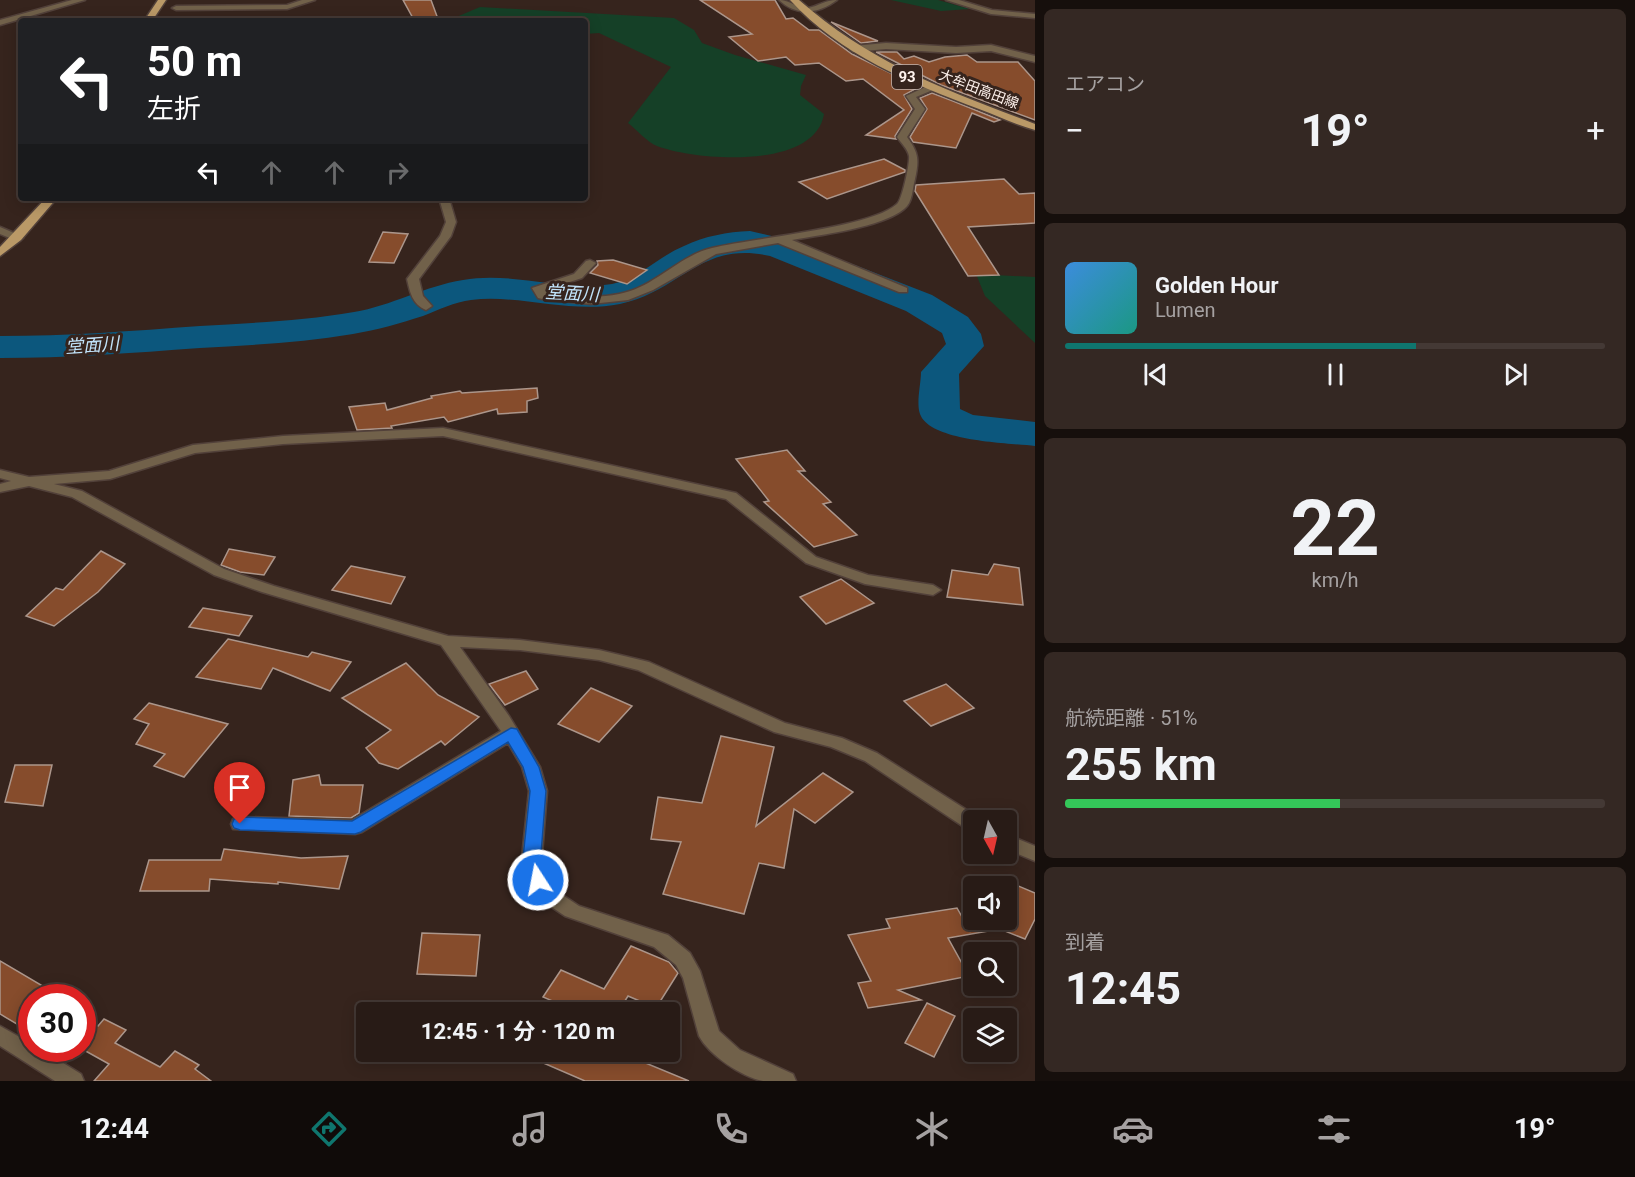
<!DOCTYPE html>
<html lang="ja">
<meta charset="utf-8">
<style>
body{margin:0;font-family:Roboto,"Noto Sans JP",sans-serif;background:#342823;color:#f1f3f6;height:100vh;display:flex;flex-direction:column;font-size:22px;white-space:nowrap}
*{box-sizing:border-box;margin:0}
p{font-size:20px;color:#a5a1a1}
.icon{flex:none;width:33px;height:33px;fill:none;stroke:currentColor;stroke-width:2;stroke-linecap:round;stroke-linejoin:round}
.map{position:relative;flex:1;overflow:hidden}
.side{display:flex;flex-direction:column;gap:9px;padding:9px;background:#160f0c;width:600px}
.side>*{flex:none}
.top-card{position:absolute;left:18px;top:18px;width:570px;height:183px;border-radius:6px;box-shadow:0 3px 15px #0003,0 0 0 2px #443935;background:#202124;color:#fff;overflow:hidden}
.needle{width:39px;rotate:172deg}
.controls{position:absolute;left:963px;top:810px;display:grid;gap:12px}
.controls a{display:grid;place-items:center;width:54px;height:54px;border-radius:6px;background:#281b16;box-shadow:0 3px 15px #0003,0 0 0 2px #443935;font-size:30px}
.speed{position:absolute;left:18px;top:984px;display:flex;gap:12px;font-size:30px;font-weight:700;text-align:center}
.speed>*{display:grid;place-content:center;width:78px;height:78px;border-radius:50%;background:#281b16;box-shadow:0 3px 15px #0003,0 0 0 2px #443935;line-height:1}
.speed .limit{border:9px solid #d22;background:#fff;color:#111}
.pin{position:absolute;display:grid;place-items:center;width:51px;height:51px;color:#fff;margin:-62px -26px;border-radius:50% 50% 50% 0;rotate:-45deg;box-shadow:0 0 6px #0007}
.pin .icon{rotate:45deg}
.me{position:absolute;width:66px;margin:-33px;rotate:349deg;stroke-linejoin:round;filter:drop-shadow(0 0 4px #0008)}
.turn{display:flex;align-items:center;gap:21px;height:126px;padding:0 30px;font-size:27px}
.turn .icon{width:78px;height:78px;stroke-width:2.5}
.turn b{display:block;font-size:42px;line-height:51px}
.lanes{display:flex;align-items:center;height:57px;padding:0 30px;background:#0003;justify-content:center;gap:30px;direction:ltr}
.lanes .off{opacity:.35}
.big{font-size:45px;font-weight:700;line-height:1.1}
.side .card{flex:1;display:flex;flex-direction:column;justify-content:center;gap:9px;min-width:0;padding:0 21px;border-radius:9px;background:#342823}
.side .dial{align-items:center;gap:0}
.dial b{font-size:78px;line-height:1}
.song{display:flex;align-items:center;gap:18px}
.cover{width:72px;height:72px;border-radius:9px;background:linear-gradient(135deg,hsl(210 70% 55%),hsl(170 70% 35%))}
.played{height:6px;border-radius:3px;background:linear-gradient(90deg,#0f766e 65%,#443935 65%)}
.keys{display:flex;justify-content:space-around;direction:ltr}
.heat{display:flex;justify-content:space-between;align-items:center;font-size:33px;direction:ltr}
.charge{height:9px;border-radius:4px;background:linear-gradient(90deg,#34c759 51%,#443935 0)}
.trip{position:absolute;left:356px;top:1002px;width:324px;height:60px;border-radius:6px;background:#281b16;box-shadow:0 3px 15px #0003,0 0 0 2px #443935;font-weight:700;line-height:60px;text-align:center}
.dock{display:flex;height:96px;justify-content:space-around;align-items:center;background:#100b09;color:#a5a1a1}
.dock .icon{width:42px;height:42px}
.dock .selected{color:#0f766e}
.dock b{font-size:27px;color:#f1f3f6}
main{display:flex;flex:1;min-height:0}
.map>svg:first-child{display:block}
.green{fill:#154027}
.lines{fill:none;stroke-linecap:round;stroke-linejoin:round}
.river{fill:#0c577d;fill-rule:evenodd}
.building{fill:#864c2c;stroke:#ac968b;stroke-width:1.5}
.minor-casing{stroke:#52413a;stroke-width:3}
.primary-casing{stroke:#52413a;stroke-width:3}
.minor{fill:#71614a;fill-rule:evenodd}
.primary{fill:#ba9967;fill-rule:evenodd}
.route{fill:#1a73e8;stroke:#114b97;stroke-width:1.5}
.labels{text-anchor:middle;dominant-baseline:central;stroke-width:6;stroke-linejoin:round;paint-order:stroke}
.far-street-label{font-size:14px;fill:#fef2ed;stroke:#36241d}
.shield{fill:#36241d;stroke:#c2b4af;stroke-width:1.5}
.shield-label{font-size:15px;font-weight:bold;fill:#fef2ed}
.water-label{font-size:18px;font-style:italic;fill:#c1e3fa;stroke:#36241d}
</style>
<main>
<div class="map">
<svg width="1035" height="1081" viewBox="0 0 1035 1081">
<rect width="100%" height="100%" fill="#36241d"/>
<g class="green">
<path d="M891,0H938L970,9L941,11Z"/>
<path d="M480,7L674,18L694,30L702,43L735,55L806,75L801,86L800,95L824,114C815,170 697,161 657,146C647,142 637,130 628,123L671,67L599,33L585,34V21H458L454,18Z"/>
<path d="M976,274L1035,277V343L985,296Z"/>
</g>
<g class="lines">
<path class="river" d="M750,231L793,241L932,295L968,317L981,334L984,346L959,374L960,409L973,415L1035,422V446C1011,443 930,442 920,414C916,403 921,384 921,372L946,344L942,333L906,311L770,256C701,240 681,291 620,304C570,314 520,294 471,300C455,302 438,310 423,316C401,323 377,330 353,334C302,343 251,345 200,348C133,353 67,358 0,358V336C67,336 133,331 200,326C251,323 303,321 354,312C391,306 425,286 463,280C512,271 563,292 612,284C639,279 659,256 684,246C705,236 727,232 750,231Z"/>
</g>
<g class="building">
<path d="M403,0H431L438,19L414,20Z"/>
<path d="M700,0H775L786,19L793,18L809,30H819L852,54L919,87L904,95L912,109L895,136L896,139L866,135L904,110L863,79L846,81L819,63L795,65L786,57L758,61L729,37L752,34Z"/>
<path d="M831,22L878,41L861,43Z"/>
<path d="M876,52H897L904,59L914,56L929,62L945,57L967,55L977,62H1018L1035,81V120L941,85Z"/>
<path d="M932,93L953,101L1000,120L994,122L972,113L956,148L913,142L910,137L927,109L920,98Z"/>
<path d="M884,159L905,170V172L827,199L799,182Z"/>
<path d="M1004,179L1019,194L1035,193V223L968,227L999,275L968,276L915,191L916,185Z"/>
<path d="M383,232L408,234L394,263L369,262Z"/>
<path d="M613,260L647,270L627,284L590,273L598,265L597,261Z"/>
<path d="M537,388L538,398L527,401V412L498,414L497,409L448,422L444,417L391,426L392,428L357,430L349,407L385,403L387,410L432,398L431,396L460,391L462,393Z"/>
<path d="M787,450L805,471H798L831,502L823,504L857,535L814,547L764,502L769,501L736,459Z"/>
<path d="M229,549L275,557L264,575L240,572L221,565Z"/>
<path d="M101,551L125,564L98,592L54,626L26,616L56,588L63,590Z"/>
<path d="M994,564L1019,568L1023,605L947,597L952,570L988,575Z"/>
<path d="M351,566L405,577L391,604L332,590Z"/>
<path d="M841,579L874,603L826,624L800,597Z"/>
<path d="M203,608L252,616L239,636L189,627Z"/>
<path d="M228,639L308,657L312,652L351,662L330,691L273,668L261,689L196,677Z"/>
<path d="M406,663L438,695L479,717L445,745L441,741L398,769L379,763L366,748L391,730L342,698Z"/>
<path d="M526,671L538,689L505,705L489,684Z"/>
<path d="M946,684L974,708L931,726L904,701Z"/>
<path d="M591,688L632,706L599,742L558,724Z"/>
<path d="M149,703L228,724L184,777L154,766L165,754L136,744L149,724L134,719Z"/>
<path d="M721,736L774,747L756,826L823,773L853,792L815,823L794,809L784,868L759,863L744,914L663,894L681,842L651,839L658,797L702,803Z"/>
<path d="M15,765H52L43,806L5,802Z"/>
<path d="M319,775L321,785H363L359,813L351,818L289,816L293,780Z"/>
<path d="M224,849L301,858L348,856L339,889L278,882V884L210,879L209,891H140L149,860H221Z"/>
<path d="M997,877L1035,893V919L1025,939L1000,929L948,938L969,976L898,990L921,1000L868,1008L858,983L871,981L848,935L890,928L886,919L957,908L970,931L975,920H1006V886H992Z"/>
<path d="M422,933L480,935L476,976L417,974Z"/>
<path d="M631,946L669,962L678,973L656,1008L628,996L618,1012H578L543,997L561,970L604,989Z"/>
<path d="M0,961L63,998H32V1033L0,1014Z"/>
<path d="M927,1003L955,1016L934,1057L905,1043Z"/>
<path d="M82,1018L98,1026L104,1019L126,1030L115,1043L160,1067L175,1051L199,1065L195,1069L211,1081H94L109,1064L82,1049Z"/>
<path d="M518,1052H619L689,1081H585Z"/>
</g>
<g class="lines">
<g class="minor-casing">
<g id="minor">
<path d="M72,0H85L0,25V20Z"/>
<path d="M302,0H315L287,9L176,10L172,8L176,6L287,5Z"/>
<path d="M779,0C790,0 798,9 808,8C819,6 825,0 837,0C818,14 797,17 779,0Z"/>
<path d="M946,0H959L992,10L1035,14V18L991,14Z"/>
<path d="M886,43L956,47L991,45L1035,56V62L991,51L956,53L886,49L853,52L849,49L853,46Z"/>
<path d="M932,84L937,87L935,89L916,97L925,109L907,137C919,153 919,160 915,179C912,190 913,202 904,209C883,227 820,235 792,240L907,288V292H899L778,243L716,254L653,290L628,300L591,304L542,299L538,298L532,288L574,274L586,261L590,260L596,263L582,278L545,290L546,292C570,296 595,299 619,294C654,288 678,256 712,248C751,238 871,228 897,204C902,200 910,163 909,156C908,149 901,143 897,137L915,109L906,96Z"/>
<path d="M439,198H449L456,222L451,236L419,279L423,296L432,306L426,310C412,304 410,292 407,279L440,236L446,222Z"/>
<path d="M0,227L21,236L23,238L17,241L0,234Z"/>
<path d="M443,428L736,493L816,557L868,575L933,585L941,590L933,595L865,584L806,563L726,499L443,436L283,444L195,453L110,479L54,484L82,491L224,569L274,586L448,636L520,640L599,650L649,662L785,723L842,738L877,753L981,819L974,820V831L967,829L865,761L831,747L774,732L638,670L599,660L520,650L460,647L509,716L540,767L547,791L541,867L552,888L579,906L668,935L690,953L700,971L719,1031L740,1050L793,1074L796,1081C786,1081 773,1081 763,1081C742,1077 709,1055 699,1036L683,978L676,965L654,947L565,916L538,898L521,867L529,791L522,767L508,743L362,832L355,834L233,829L231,824L233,819L240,817L352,820L501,731L441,645L262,592L214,575L72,497L29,486L0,492V484L11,481L0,478V470L29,477L109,471L193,445L283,436Z"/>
<path d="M1006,834L1035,846V861L1006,849Z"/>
<path d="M0,1026L32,1044V1048H39L81,1074L84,1081H55L0,1046Z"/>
</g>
</g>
<g class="primary-casing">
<g id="primary">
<path d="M158,0H166L152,21H144Z"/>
<path d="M790,0H799C872,64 946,90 1035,124V130C1016,125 998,116 979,109C912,84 839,54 790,0Z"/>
<path d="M46,198H57L21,240L0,256V247Z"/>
</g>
</g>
<use href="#minor" class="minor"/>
<use href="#primary" class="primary"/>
</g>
<path class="route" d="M511,728L517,729L539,767L546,791L540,867L547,880L544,885L538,887L532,885L522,867L530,791L523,767L508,742L361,832L355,834L240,830L234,828L232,824L234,819L240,817L352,821Z"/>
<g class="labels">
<g class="far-street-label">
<text transform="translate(979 89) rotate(21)">大牟田高田線</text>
</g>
<rect class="shield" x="892" y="65" width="30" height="24" rx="4.5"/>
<g class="shield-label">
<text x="907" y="77">93</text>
</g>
<g class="water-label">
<text transform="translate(572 293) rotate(3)">堂面川</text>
<text transform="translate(92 345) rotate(-4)">堂面川</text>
</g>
</g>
</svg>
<div class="controls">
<a><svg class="needle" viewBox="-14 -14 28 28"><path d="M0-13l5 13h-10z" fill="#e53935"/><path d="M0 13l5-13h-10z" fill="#a5a1a1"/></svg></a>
<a><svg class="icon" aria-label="sound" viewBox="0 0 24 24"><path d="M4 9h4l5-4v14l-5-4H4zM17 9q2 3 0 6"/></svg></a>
<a><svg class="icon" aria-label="search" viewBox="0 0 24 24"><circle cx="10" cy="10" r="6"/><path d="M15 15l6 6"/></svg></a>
<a><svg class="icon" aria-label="layers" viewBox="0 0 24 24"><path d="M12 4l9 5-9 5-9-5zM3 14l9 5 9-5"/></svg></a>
</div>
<div class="speed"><div class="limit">30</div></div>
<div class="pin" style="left:240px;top:824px;background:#d93025"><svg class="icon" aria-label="arrive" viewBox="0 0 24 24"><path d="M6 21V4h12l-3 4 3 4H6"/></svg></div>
<svg class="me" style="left:538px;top:880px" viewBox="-20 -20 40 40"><circle r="17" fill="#1a73e8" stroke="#fff" stroke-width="3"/><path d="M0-11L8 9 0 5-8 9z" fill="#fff"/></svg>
<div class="trip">12:45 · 1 分 · 120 m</div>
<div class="top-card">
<div class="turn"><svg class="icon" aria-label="left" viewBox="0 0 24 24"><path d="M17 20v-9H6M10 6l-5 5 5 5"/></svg><div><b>50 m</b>左折</div></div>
<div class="lanes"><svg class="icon" aria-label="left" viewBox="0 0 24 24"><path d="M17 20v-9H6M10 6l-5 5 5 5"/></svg><svg class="icon off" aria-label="ahead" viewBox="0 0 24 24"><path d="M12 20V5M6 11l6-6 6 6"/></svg><svg class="icon off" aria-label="ahead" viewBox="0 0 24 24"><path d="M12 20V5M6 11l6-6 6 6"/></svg><svg class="icon off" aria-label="right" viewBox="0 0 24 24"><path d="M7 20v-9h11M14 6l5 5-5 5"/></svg></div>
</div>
</div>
<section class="side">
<div class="card"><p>エアコン</p>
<div class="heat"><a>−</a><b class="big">19°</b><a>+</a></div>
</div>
<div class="card">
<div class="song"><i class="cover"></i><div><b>Golden Hour</b><p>Lumen</p></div></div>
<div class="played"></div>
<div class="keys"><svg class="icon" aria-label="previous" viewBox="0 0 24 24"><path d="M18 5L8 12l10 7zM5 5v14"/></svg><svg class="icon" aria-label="pause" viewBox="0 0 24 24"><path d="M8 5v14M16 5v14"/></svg><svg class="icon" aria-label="next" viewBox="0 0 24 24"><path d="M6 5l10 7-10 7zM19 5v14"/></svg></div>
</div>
<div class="card dial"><b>22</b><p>km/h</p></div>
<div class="card"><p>航続距離 · 51%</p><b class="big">255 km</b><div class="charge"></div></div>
<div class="card"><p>到着</p><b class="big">12:45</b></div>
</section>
</main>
<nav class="dock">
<b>12:44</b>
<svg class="icon selected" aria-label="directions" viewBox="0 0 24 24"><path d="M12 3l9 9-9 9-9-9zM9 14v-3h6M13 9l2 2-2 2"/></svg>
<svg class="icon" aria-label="music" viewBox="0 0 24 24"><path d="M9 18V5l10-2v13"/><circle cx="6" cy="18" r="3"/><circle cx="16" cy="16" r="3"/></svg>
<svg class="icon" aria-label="phone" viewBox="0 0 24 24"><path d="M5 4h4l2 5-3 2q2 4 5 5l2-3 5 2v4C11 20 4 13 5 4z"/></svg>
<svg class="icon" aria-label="climate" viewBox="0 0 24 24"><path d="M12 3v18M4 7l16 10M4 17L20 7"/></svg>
<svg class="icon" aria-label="car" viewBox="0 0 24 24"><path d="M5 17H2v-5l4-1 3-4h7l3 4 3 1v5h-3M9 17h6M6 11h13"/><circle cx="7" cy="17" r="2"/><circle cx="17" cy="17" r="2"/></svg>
<svg class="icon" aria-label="filters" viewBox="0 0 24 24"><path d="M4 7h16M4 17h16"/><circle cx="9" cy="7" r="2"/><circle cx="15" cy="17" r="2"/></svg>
<b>19°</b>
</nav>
